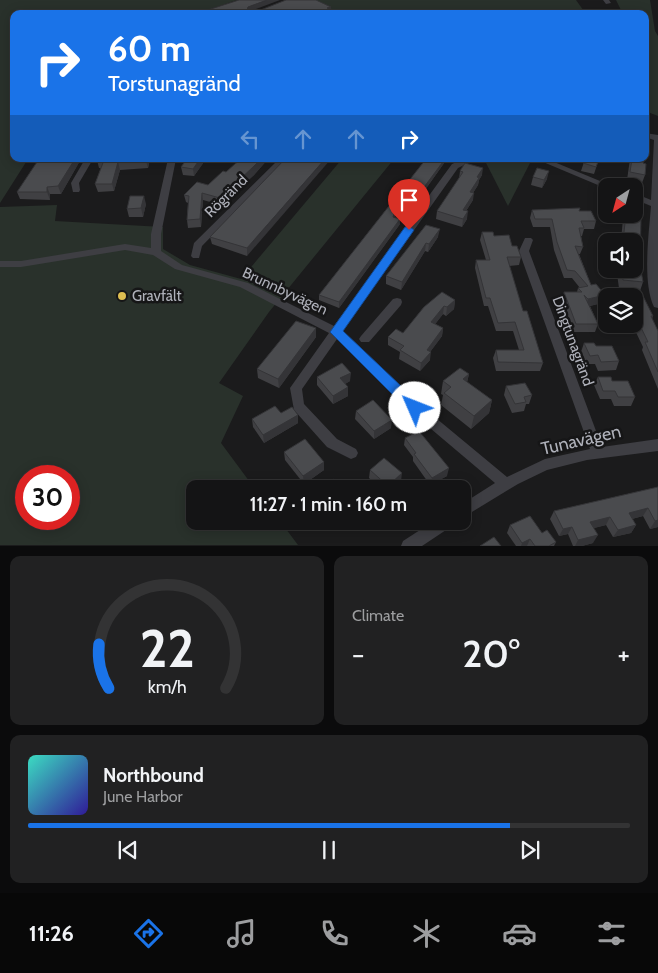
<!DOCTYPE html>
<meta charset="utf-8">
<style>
body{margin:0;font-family:Cabin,sans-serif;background:#212122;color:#f1f3f6;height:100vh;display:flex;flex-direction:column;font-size:19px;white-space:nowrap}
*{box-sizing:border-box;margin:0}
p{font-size:16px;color:#9d9ea0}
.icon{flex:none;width:28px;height:28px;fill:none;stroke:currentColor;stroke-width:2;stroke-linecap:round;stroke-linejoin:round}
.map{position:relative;height:546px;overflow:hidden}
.side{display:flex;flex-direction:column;gap:10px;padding:10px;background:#0b0b0c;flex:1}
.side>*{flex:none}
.top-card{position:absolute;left:10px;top:10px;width:639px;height:152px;border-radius:10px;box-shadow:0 2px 12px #0003,0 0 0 1px #333334;background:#1a73e8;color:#fff;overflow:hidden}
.needle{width:32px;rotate:216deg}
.tools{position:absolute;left:598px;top:178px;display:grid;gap:10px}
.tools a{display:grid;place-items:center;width:45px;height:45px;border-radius:10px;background:#141415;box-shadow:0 2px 12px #0003,0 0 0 1px #333334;font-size:25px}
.speed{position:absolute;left:15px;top:465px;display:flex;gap:10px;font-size:25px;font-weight:700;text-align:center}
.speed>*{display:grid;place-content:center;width:65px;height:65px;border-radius:50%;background:#141415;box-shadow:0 2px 12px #0003,0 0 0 1px #333334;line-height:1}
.speed .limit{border:8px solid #d22;background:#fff;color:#111}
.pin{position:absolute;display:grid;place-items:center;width:42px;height:42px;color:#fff;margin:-51px -21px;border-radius:50% 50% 50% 0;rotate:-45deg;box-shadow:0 0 5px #0007}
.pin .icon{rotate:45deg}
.me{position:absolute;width:55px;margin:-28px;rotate:314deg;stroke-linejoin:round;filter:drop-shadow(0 0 4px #0008)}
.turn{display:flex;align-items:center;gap:18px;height:105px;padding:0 15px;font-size:22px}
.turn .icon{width:65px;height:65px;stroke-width:2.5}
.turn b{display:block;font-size:35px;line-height:42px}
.lanes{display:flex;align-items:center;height:48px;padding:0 15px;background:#0003;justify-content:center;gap:25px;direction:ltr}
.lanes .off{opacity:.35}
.big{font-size:38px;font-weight:600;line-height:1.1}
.side .card{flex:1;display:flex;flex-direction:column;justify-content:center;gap:8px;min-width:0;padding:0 18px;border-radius:10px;background:#212122}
.side .dial{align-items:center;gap:0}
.dial svg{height:130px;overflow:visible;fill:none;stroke:#333334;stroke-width:7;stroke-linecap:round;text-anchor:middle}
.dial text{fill:#f1f3f6;stroke:none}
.song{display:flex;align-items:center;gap:15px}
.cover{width:60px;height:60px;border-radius:8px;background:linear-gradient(135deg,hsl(170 70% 55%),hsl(250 70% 35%))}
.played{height:5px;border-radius:2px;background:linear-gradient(90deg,#1a73e8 80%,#333334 80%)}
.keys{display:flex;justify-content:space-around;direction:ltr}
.heat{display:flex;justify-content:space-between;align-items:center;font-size:28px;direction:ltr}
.side .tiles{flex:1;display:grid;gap:10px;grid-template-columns:1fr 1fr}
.card:last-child{grid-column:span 2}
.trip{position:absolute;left:186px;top:480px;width:285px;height:50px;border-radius:10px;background:#141415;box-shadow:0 2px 12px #0003,0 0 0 1px #333334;font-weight:600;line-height:50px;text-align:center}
.dock{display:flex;height:80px;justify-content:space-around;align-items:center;background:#080808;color:#9d9ea0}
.dock .icon{width:35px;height:35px}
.dock .current{color:#1a73e8}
.dock b{font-size:22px;color:#f1f3f6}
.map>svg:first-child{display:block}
.green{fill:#29312b;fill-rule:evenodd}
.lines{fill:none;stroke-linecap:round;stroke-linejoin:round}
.minor{fill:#3e3e43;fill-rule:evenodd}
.wall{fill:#404043}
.shaded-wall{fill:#343437}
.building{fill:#4a4b4e;stroke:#343437}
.route{fill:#1a73e8;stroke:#114b97}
.poi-dot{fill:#debf51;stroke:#161617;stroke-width:2}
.labels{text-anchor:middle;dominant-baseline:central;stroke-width:5;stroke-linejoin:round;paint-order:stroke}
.street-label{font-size:15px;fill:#afb1ba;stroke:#161617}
.poi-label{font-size:15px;fill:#afb1ba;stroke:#161617;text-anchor:start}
.near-street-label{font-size:18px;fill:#afb1ba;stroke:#161617}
</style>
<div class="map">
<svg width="658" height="546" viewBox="0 0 658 546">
<rect width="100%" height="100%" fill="#1b1b1c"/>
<g class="green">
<path d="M0,0H237L196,14H14V159H28L0,203Z"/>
<path d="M309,0H576L586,14H341Z"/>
<path d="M616,0H650L655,31L658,36V116L645,111V14H623Z"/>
<path d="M342,159H394L269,312L219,383L243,396L221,443L255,489H195V521H280L298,545H0V207L57,205L55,221L163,227V249L190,265L241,279ZM26,476H69V519H26Z"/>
<path d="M484,159H521L530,163L508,206Z"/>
</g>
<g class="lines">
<g class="minor">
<path d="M603,0H609L611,3L606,4Z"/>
<path d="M645,133L658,135V308L654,307C642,282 649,233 651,206L634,199V193L651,200L654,140L645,137Z"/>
<path d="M85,159H93L79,183L80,190L79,192H73L71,183Z"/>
<path d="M168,159H176L161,234V251L182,265L248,283L334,326L452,164L463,159H470V162L458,168L342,332L419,404L507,477L545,459L590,449L519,251L525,238H531L533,240L529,251L602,447L658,439V451L587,460L547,470L518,484L462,518V504L495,483L411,412L337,339L302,389L304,404L337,439L356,449L358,453L356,457L351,459L327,447L294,410L290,388L329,333L240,287L175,269L153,255L125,250L21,267H0V261H21L125,244L151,248V234Z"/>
<path d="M279,159H287L202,246L199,258H193L191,256L194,243Z"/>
<path d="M536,159H547L612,186L605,188Z"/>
<path d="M397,298L401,299L402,302L401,305L369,342H361L359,339L361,336L393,299Z"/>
<path d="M434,521H454L452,526L422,546H401L403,541Z"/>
</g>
</g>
<g class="wall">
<path d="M81,159L61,194H50V200L20,199L17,192Z"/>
<path d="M150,159L148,168L120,170L114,191L98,192L95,184L101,168H99L97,160Z"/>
<path d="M187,159H206L194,176L183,175L181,167Z"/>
<path d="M246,159H268L254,175L221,205L203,200L201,227L188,228L187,220L188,203L186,202L184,195L208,185Z"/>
<path d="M285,159L247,256L212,244L210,237Z"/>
<path d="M426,159H447L410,211L398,207L394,217L400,224L339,308L319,300V295Z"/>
<path d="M559,159H573L571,163L558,160Z"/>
<path d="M585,159H599L594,174L581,171Z"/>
<path d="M630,159H644L643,163L645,175L642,183L627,180Z"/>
<path d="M460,171L482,175L479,180L478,185L473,193V200L466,211L467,219L462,227L436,219L437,211L459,179Z"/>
<path d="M533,177L547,179L542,188L531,185Z"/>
<path d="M146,204L143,217H129L127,209Z"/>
<path d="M532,210L579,211L596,221L594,229H584L582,236H581L583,247L580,254H579L591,285L605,295L602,303L590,306L598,324L595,332H574L562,300L564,292H577L578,288H580L572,278H564L554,250L550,227H533L530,218Z"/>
<path d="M625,214H634L637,218L640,265L643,282L640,291L619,288L617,274L618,269H634V241H621L623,218Z"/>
<path d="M426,225L438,237L428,252L425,251L401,290L386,284V276Z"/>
<path d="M482,232L494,236L512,246L521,257L519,265L509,266L523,311L543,363L540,371H496L493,358L496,350H519L513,331H496L488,306H484L475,268L476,260H486L480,240Z"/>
<path d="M634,296L653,316L652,319L658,331V389L642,350L643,347L632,324H634Z"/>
<path d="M455,300L454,309L446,316L443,314L435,324L443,328L442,336L430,352V360L420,371L399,359L400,352L388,345V337L403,333L424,307Z"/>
<path d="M316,328V337L279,388L258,378L257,369Z"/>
<path d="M584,343L596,346L619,361L616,370L598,371L595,364H586L581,352Z"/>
<path d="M469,374L467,382L492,400L489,413L471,429L441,405L443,395L441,394L443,381Z"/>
<path d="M317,377L350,381L345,384L348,387V396L333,404L317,385Z"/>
<path d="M598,377L612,381L635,397L631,406H614L611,399H600L594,385Z"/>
<path d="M506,386L532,395L529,404H526L524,411L512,413L504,395Z"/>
<path d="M356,411L391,428L374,439L355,419Z"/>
<path d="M281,413L298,423L264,443L253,427L252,419Z"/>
<path d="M405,438L447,476L430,485L413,461V457L404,445Z"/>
<path d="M284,452L324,470L304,484L285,460Z"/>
<path d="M370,470L401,481L392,489H381L369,478Z"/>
<path d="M658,487V527L650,529L643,516L632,519L636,525L631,533L613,537L606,525L594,528L593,543L582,546H573L568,534L559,536L550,519L554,511Z"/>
<path d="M510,525L542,533L556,542L554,546H516L507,533Z"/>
</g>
<g class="shaded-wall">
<path d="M267,0H280L248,12V14V7Z"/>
<path d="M331,7L332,14H320L327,8Z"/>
<path d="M75,159H81L61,194L58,186Z"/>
<path d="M147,159H150L148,168L146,161Z"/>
<path d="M200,159H206L194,176L193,169Z"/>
<path d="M261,159H268L254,175L221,205L220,198Z"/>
<path d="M325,159H331L247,256V248Z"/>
<path d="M445,159H447L410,211V206Z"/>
<path d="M118,162L120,170L114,191L112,184Z"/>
<path d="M483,168L482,175L479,180L478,185L469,199L470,192L477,177Z"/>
<path d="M549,171L547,179L542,188L544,180Z"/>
<path d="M47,187L50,194V200L47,192Z"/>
<path d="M202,193L203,200L201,227L200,219Z"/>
<path d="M474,193L473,200L462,217L463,210Z"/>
<path d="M144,196L146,204L143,217L141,208Z"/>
<path d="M398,202V207L393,222V217Z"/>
<path d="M468,211L467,219L462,227L463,219Z"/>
<path d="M400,219V224L339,308V302Z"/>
<path d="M440,229L438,237L428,252L429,244Z"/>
<path d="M426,243L425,251L401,290L402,282Z"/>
<path d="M605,295L602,303L585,307L588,299Z"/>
<path d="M455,300L454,309L446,316L447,307Z"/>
<path d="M444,306L443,314L430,331L431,322Z"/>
<path d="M316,328V337L279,388L278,379Z"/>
<path d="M443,328L442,336L427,356L431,352L430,360L420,371L421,363L427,350Z"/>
<path d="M351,373L350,381L340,387V378Z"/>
<path d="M469,374L466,387L463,379Z"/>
<path d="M348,387V396L333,404V396Z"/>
<path d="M492,400L489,413L471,429L474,416Z"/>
<path d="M298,415V423L264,443L263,435Z"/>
<path d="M392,420L391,428L374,439V431Z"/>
<path d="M324,462V470L304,484L303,476Z"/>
<path d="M449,468L447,476L430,485L432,478Z"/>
<path d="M402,473L401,481L392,489H388V486Z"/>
<path d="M648,508L643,516L624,521L629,513Z"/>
<path d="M610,517L606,525L586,530L590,522Z"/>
<path d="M658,520V527L650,529L655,521Z"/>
<path d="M636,525L631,533L613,537L618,530Z"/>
<path d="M572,527L568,534L559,536L563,529Z"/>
<path d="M598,535L593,543L582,546H575L578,540Z"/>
<path d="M530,539L527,546H521L522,543Z"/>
</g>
<g class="building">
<path d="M239,0H267L248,7L247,10L258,11L286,0H316L331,7L327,8L332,10L320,14H195Z"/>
<path d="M39,159H75L58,186L47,187V192H17Z"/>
<path d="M97,159H147L146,161L118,162L112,184H95L104,160H97Z"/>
<path d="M187,159H200L193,169L181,167Z"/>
<path d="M246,159H261L253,167L220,198L202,193L200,219L187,220L189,196L184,195L197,182L208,185L223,171L226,172L236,163Z"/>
<path d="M285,159H325L247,248L210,237Z"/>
<path d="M426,159H445L410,206L398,202L393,217L400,219L339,302L319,295Z"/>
<path d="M585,159H599L596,167L583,163Z"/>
<path d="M632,159H644L643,163L646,164L645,175L630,172Z"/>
<path d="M465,163L483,168L477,177L479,178L470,192L474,193L463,210L468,211L463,219L437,211L463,172L460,171Z"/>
<path d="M537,168L549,171L544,180L533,177Z"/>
<path d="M130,196H144L141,208L127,209Z"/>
<path d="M580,208L579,211H591L596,221H581L584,228H579L583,247L575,246L591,285L596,284L605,295L588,299L584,295L598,324H576L564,292H582L578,288L588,286L575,271L567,270L557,242L552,219H535L532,210Z"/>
<path d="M634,210H638L637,218L641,219L640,265L643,282L623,280L621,269H634V241H623L626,214H634Z"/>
<path d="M426,225L440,229L429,244L426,243L402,282L386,276Z"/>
<path d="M482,232H493L494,236L509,235L512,246H517L521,257H507L523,311H527L543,363L498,362L496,350H524L515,322L498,323L490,298H486L476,260H490Z"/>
<path d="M442,292L455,300L447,307L444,306L431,322L443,328L427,350L431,352L421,363L400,350L404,346L388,337L396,329L403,333L424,307Z"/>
<path d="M634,296H643L653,316H651L658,331V372L645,342H648L634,313Z"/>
<path d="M296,321L316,328L278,379L257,369Z"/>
<path d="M584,343H594L596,346H612L619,361L601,362L598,355L590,356Z"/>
<path d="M342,363L351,373L340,378L348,387L333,396L317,377Z"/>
<path d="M460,368L469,374L463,379L492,400L474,416L444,393L451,387L443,381Z"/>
<path d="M598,377H611L612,381H628L635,397H618L615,391H603Z"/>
<path d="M525,383L532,395L524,397L526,402L515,404L506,386Z"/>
<path d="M373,400L392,420L374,431L356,411Z"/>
<path d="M275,406L281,413L292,407L298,415L263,435L252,419Z"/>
<path d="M419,431L449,468L432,478L414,454L416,453L405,438Z"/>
<path d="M305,439L324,462L303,476L284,452Z"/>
<path d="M384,458L402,473L388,486L370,470Z"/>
<path d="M334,479L342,489H321Z"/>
<path d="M658,487V520L655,521L648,508L629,513L636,525L618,530L610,517L590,522L598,535L578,540L572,527L563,529L554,511Z"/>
<path d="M530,516L542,533L547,530L556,542L549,546H535L530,539L522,543L510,525Z"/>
<path d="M494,537L501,546H480Z"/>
</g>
<path class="route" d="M409,226L414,230L343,331L420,404L422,408L420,412H410L330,332L405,227Z"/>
<circle class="poi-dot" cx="122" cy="296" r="5"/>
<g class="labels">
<g class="street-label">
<text transform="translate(226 196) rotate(-45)">Rögränd</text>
<text transform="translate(285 291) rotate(25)">Brunnbyvägen</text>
<text transform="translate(573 341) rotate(70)">Dingtunagränd</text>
</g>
<g class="poi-label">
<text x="132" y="296">Gravfält</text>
</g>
<g class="near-street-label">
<text transform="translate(581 440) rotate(-13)">Tunavägen</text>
</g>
</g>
</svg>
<div class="tools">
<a><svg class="needle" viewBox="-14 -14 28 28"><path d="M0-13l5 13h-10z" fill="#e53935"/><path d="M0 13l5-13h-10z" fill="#9d9ea0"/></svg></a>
<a><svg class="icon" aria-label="sound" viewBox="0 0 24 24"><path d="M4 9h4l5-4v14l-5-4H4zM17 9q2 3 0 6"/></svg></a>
<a><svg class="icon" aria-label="layers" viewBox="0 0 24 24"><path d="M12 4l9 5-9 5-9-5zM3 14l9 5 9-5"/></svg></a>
</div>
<div class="speed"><div class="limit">30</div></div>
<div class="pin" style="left:409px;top:230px;background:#d93025"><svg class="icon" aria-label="arrive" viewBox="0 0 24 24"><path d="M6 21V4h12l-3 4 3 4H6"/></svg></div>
<svg class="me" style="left:415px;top:408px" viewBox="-20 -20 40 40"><circle r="19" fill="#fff"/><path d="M0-13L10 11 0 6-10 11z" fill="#1a73e8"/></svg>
<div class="trip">11:27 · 1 min · 160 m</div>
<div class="top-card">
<div class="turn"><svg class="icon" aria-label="right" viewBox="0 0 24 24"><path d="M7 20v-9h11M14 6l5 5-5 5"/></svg><div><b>60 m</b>Torstunagränd</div></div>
<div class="lanes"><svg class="icon off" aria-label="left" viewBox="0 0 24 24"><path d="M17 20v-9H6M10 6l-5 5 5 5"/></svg><svg class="icon off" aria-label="ahead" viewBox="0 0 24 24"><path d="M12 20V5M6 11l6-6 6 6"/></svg><svg class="icon off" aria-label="ahead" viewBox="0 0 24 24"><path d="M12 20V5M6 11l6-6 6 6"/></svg><svg class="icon" aria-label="right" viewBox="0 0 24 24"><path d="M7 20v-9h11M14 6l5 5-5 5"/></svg></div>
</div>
</div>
<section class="side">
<div class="tiles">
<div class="card dial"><svg viewBox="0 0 100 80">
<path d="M14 69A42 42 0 1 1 86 69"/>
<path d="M14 69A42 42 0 0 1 8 42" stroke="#1a73e8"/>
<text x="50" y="56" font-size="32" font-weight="700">22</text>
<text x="50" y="72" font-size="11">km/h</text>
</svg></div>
<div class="card"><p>Climate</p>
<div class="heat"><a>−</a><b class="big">20°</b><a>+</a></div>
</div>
<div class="card">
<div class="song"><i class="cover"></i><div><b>Northbound</b><p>June Harbor</p></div></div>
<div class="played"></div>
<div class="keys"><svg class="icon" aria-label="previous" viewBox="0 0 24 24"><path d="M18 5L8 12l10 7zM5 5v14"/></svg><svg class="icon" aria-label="pause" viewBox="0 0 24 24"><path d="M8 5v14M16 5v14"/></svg><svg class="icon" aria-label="next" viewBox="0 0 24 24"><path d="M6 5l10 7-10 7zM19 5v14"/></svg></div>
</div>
</div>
</section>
<nav class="dock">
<b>11:26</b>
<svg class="icon current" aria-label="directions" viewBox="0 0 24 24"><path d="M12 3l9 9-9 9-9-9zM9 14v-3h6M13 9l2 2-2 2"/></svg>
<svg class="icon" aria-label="music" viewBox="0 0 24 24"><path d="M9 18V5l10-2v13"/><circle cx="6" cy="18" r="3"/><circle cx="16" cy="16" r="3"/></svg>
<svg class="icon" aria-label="phone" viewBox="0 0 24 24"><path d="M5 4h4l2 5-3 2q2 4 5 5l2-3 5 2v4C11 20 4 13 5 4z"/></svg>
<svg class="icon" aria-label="climate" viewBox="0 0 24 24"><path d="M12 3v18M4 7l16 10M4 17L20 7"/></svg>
<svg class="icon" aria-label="car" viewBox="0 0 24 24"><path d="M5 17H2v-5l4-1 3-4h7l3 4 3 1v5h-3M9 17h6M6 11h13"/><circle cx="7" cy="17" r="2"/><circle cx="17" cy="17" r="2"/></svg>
<svg class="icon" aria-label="filters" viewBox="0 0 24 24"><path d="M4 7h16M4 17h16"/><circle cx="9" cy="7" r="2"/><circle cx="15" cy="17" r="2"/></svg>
</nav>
